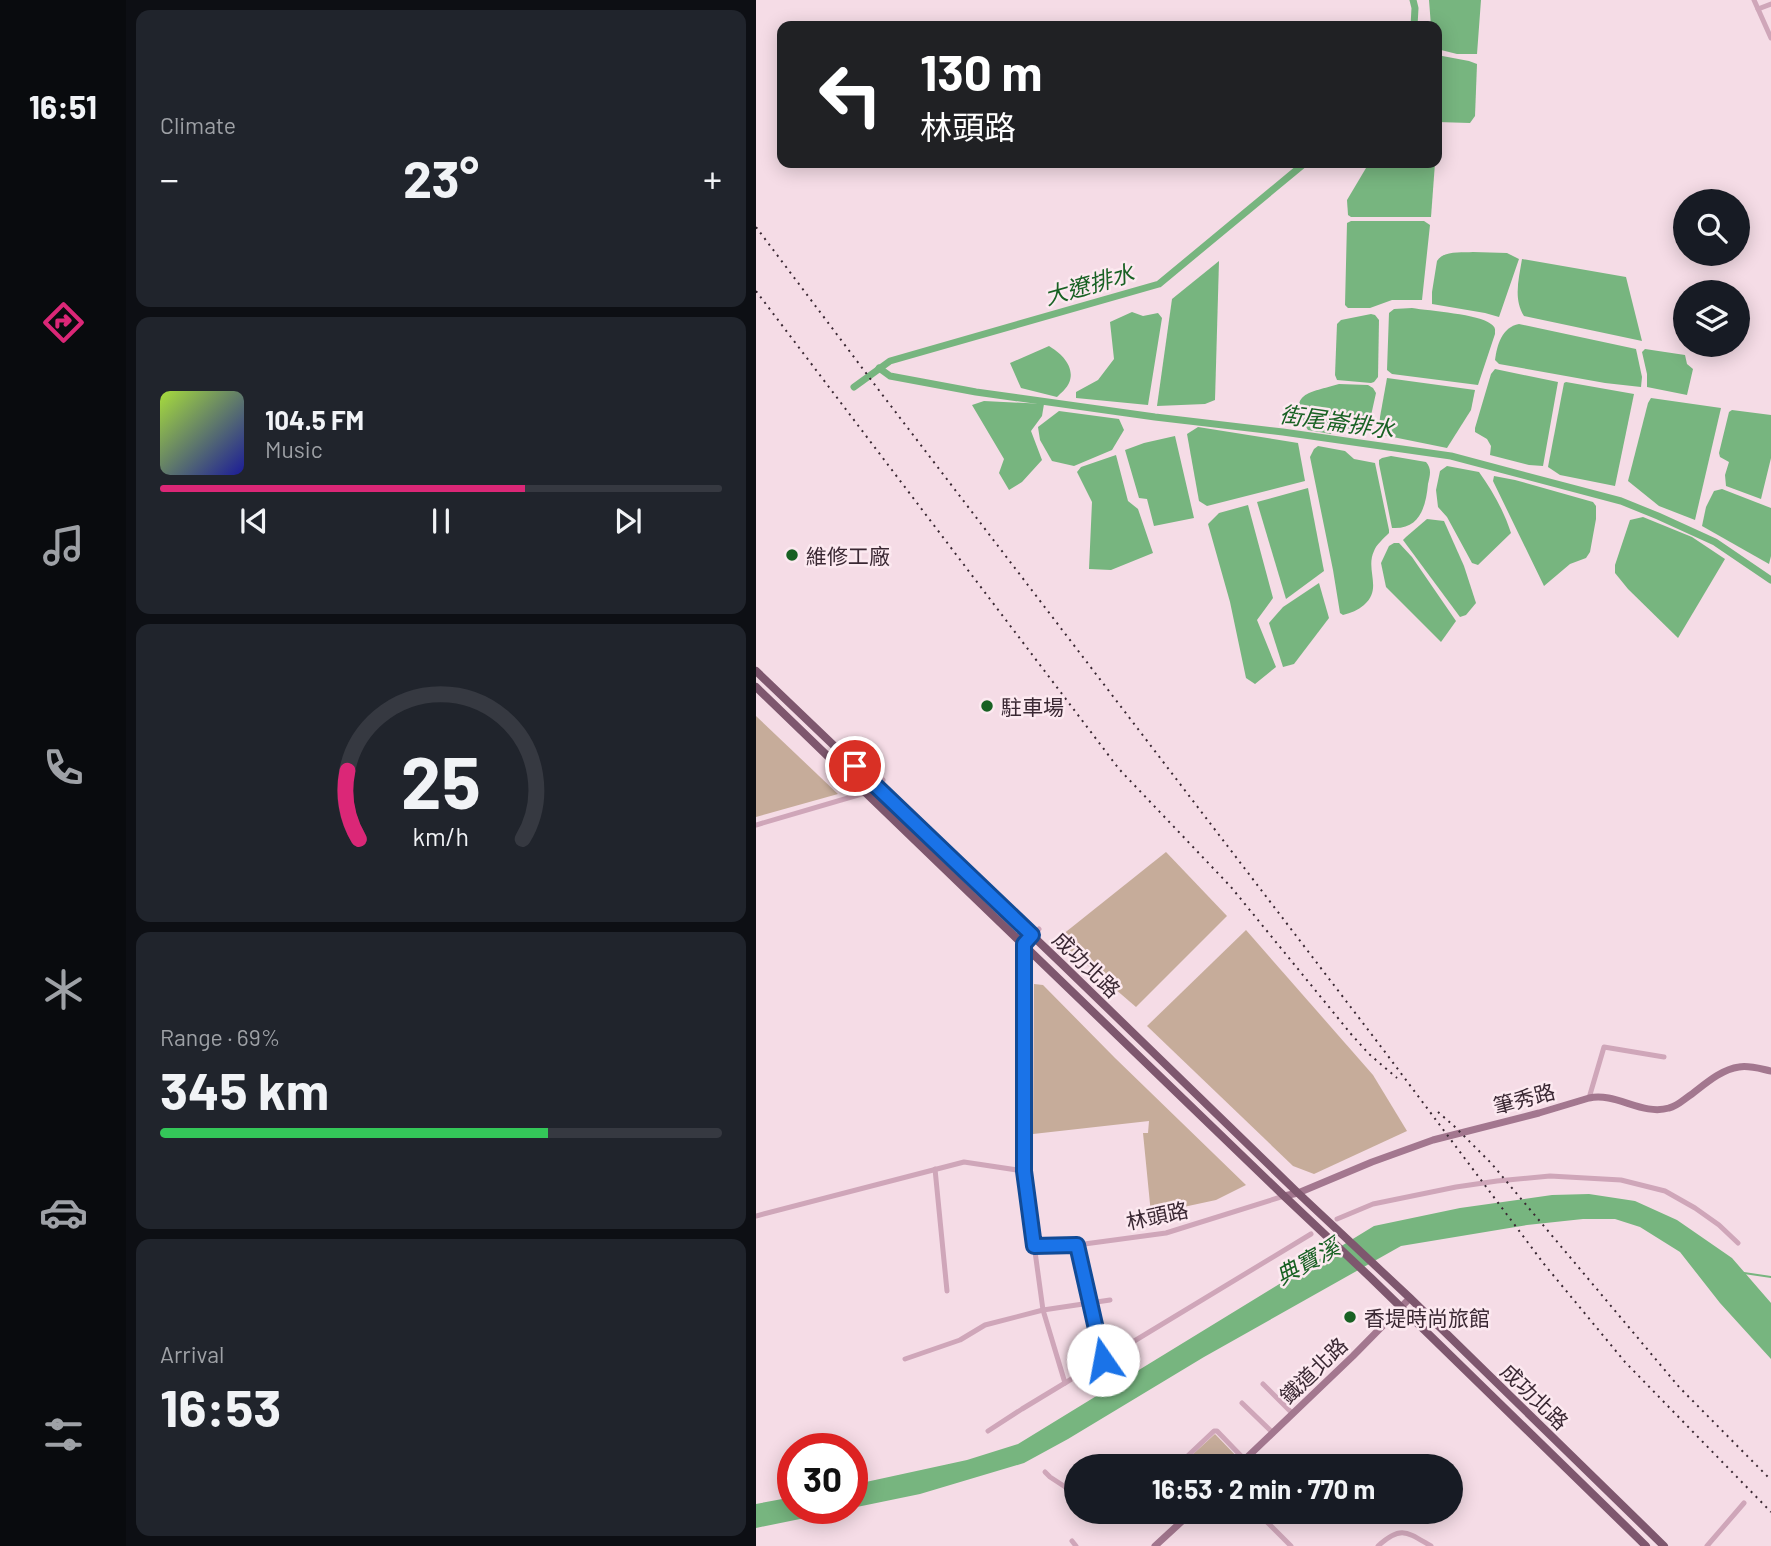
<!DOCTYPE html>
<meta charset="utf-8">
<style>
body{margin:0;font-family:Barlow,"Noto Sans TC",sans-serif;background:#20242c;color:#f1f3f6;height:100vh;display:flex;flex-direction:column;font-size:26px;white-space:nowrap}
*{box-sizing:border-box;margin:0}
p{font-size:23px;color:#9ea1a6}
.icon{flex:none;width:38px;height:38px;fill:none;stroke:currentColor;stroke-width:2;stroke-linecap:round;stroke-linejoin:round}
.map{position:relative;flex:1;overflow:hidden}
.sheet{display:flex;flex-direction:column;gap:10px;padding:10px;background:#0d0f14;width:630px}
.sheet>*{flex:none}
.hud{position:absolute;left:21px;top:21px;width:665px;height:147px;border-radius:14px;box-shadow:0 4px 18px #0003;background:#202124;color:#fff;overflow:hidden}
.buttons{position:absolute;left:917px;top:189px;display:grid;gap:14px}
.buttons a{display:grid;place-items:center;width:77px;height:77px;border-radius:50%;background:#171b24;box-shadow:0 4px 18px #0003;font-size:35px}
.speed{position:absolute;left:21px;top:1433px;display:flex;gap:14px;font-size:35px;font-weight:700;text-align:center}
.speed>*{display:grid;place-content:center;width:91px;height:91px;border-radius:50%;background:#171b24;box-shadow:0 4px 18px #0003;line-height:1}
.speed .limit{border:10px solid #d22;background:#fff;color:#111}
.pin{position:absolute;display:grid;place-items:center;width:60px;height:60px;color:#fff;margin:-30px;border:4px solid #fff;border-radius:50%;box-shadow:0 2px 7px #0007}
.me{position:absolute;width:77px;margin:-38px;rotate:348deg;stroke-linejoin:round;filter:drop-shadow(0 0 5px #0008)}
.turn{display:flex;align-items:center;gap:24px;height:147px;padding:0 28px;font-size:32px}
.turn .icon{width:91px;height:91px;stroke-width:2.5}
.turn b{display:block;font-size:49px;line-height:60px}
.big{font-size:52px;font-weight:700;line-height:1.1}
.sheet .card{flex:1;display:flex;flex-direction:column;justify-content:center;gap:10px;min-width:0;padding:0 24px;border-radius:14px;background:#20242c}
.sheet .dial{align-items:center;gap:0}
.dial svg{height:182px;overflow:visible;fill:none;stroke:#363941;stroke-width:7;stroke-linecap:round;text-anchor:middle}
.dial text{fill:#f1f3f6;stroke:none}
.song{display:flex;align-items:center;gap:21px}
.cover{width:84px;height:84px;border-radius:10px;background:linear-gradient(135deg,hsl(80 70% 55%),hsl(240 70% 35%))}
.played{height:7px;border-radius:4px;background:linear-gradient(90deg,#db2777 65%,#363941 65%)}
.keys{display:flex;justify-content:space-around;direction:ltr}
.heat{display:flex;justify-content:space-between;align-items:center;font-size:38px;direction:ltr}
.charge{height:10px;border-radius:5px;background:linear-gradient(90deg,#34c759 69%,#363941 0)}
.trip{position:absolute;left:308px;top:1454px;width:399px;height:70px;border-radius:35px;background:#171b24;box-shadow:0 4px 18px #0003;font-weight:700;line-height:70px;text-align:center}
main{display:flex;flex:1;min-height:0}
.menu{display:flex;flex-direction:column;width:126px;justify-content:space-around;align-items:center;background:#090b0e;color:#9ea1a6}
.menu .icon{width:49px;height:49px}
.menu .active{color:#db2777}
.menu b{font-size:32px;color:#f1f3f6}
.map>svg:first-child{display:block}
.green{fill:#c6ac9a}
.water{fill:#77b57f}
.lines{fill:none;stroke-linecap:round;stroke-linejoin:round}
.stream{stroke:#77b57f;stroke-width:2}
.canal{stroke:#77b57f;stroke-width:7}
.street{stroke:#cfa6b9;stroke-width:5}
.secondary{stroke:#a3778f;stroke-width:7}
.primary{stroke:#7e576e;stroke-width:8}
.rail{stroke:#3a2833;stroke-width:2;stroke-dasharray:2 5;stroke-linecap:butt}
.route-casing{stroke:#114b97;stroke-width:18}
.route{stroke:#1a73e8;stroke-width:12}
.poi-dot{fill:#186123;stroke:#fce9f0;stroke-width:2.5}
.labels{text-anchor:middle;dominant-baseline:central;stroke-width:5;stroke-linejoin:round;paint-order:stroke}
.poi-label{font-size:21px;fill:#3a2833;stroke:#fce9f0;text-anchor:start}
.street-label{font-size:21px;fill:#3a2833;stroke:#fce9f0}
.water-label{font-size:23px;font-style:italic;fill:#186123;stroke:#fce9f0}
</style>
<main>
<nav class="menu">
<b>16:51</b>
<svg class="icon active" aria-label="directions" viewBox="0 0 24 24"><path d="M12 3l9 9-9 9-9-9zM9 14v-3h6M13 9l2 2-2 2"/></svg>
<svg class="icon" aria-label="music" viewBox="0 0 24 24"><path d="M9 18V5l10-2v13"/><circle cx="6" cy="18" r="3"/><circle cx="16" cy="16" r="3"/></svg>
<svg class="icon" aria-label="phone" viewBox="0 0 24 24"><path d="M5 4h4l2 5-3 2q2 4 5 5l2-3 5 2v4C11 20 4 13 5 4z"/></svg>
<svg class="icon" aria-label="climate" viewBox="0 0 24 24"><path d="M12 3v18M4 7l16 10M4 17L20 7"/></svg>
<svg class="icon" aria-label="car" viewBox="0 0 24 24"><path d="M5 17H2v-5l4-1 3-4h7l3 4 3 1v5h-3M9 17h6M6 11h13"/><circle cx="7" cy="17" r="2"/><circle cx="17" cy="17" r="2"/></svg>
<svg class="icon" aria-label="filters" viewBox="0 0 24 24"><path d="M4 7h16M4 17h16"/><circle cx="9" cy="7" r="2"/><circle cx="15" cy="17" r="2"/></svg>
</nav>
<section class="sheet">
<div class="card"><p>Climate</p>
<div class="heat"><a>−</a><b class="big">23°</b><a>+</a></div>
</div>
<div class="card">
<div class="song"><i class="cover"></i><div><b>104.5 FM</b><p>Music</p></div></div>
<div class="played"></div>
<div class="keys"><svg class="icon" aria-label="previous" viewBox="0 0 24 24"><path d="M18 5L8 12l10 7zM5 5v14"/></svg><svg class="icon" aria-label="pause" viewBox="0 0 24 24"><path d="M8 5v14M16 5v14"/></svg><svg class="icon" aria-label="next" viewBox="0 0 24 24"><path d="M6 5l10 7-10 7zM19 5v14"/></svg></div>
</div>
<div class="card dial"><svg viewBox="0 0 100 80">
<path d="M14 69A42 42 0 1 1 86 69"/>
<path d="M14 69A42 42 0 0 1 9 39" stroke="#db2777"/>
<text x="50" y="56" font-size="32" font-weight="700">25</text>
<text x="50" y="72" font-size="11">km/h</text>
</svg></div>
<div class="card"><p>Range · 69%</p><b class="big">345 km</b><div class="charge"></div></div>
<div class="card"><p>Arrival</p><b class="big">16:53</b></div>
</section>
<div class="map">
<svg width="1015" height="1546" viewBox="0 0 1015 1546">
<rect width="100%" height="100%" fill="#f5dce6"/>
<g class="green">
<path d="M0,716L82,794L0,817Z"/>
<path d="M410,852L471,916L380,1007L301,939Z"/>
<path d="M490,930L617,1075L651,1131L558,1174L537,1166L391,1026Z"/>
<path d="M278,984L287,985L359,1058L490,1185L460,1200L395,1214L387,1133H392L393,1121L277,1134Z"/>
<path d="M459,1434L485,1461L478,1466H424Z"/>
</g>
<g class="water">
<path d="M673,0H725L721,54H701L681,49V26H675Z"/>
<path d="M681,55L713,61L721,64L719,116L714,123L681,122Z"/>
<path d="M613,163H679L675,217H595L592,215L591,200Z"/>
<path d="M595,221H668L674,225L666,300H636L614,308H592L589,305L591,223Z"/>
<path d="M717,252L751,253L763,259L743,317L729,313L676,304V292L681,261C688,250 705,253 717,252Z"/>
<path d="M766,259L870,277L886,341L768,316C757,299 763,278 766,259Z"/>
<path d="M463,261L459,400L449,404L401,406L416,299Z"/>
<path d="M656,308C674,311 723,314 735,324C740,328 739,329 739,334L722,385L636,374L631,370L633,313L638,309Z"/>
<path d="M376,312L387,316L402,313L406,318L392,405L320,398V392L342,380L358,359L354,322Z"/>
<path d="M615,314L619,315L623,320L622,377L618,382L615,383L581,380L579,375L581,324L585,320Z"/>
<path d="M763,324L880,349L886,377L885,387L849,383L743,364L739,360C741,345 746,327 763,324Z"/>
<path d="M293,346C305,353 320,367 313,383C311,388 305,393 301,397L265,388L254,363Z"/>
<path d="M889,349L929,355L931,364L937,369L931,395L891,387V374L886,352Z"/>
<path d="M739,369L802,382L787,466L773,465L734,455L735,446L731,439L719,432V428L735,374Z"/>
<path d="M631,378L719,390L715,410L691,448L627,435L623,430L624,417Z"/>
<path d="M810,382L878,394L859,486L804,475L792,467L808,383Z"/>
<path d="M583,384L612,385L617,388L620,393L612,429L579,428L575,434L552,430C529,392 554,393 583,384Z"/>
<path d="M895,398L965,408L939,520L903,506L872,481L892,403Z"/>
<path d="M228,401L288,404L286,416L275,431L286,460L266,482L253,490L243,473L248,459L216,405Z"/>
<path d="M976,410L1015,415V458L1005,499L970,486L969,475L973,462L964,457L963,453L973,412Z"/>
<path d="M303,411L363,419L368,430L356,450L318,466L296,461L284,440L282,427Z"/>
<path d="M442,427L542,443L549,481L451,506L443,501L431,434Z"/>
<path d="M419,436L438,518L398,526L391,499L383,498L369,450L388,443Z"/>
<path d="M562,446L589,451L598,459L619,463L633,530V533C628,538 620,545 618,551C609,570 627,589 608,605C602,610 595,613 587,615L584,613L577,570L554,457L558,449Z"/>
<path d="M360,455L372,501L382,509L397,553L355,570L333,569L336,502L321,472L325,467Z"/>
<path d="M635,456L670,462C676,469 674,475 672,484C670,506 664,530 636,528L623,464V460L626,458Z"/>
<path d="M691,466L723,472C736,490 748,511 755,533L722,565L716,563L691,517L682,507L680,490L684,471Z"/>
<path d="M738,476L759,480L837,502L840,506V519L834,552L830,558L814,564L788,586L737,481Z"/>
<path d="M552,488L568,571L530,599L501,502Z"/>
<path d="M966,489L1015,508V556L1013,564L946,526L950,507L958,491Z"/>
<path d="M492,505L517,598L501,620L520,667L499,684L490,678L474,602L452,524L463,513Z"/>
<path d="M887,517L936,537L969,559L922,638L872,589L859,573V565L874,520Z"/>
<path d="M671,519L688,521L708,566L720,603L710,615L704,617L647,540L650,537Z"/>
<path d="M638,543H643L656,557L700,621L685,642L630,587L625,563L633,546Z"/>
<path d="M563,583L573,618L538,664L527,667L513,623L527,607Z"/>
<path d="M833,1194L879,1201L921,1220L976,1258L1015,1303V1359L964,1303L924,1252L884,1227L859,1219H827L771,1225L645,1246L448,1357L312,1439L268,1463L164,1494L96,1508V1485L211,1460L262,1444L618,1226L704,1208L796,1195Z"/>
<path d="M37,1497V1508L93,1509L0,1528V1504Z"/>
</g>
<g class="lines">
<path class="stream" d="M988,1273L1015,1277"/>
<g class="canal">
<path d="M657,0L659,8L658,26"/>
<path d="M123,368L134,376L220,392L399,417L527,432L695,456L865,501L902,516L959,542L1015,580"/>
<path d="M98,387L134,361L403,284L549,163"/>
</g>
<g class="street">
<path d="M998,0L1015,38"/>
<path d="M1002,9L1015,4"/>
<path d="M0,825L109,793L127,780"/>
<path d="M283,929L268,944V1171L287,1310L309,1383"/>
<path d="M833,1098L848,1047L908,1057"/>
<path d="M179,1169L191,1291"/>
<path d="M0,1216L208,1162L268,1171"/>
<path d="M581,1219L617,1204L700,1187L741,1181L794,1176L865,1180L909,1191L939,1208L963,1225L982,1243"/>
<path d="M321,1245L347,1360"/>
<path d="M278,1246L321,1245L410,1233L528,1196"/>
<path d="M149,1359L204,1340L229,1325L287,1310L354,1300"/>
<path d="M507,1384L537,1414"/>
<path d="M486,1403L517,1433"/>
<path d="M232,1431L266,1409L555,1234"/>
<path d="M421,1466L458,1431H461L489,1460"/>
<path d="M289,1472L294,1477L320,1494"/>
<path d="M358,1512C373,1518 391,1523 408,1521C417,1520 426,1515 435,1512"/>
<path d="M501,1512L535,1546"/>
<path d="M316,1541L320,1546"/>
<path d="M622,1546C645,1525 651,1532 675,1546"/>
<path d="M951,1546L988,1503"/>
</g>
<g class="secondary">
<path d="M528,1196L542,1193L616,1162L677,1140L783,1113L833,1098C860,1092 886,1116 913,1108C922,1106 928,1099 936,1094C949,1084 966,1069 983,1067C993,1065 1005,1069 1015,1071"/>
<path d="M482,1466L597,1356L654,1298"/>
<path d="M399,1546L436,1512"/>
</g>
<g class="primary">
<path d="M0,671L305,963L542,1193L654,1298L908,1546"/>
<path d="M0,687L528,1196L615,1278L890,1546"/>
</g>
<g class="rail">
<path d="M0,227L125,393L626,1048L788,1264L869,1362L1015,1512"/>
<path d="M0,291L363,769L475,887L595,1034L613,1054L641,1078"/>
<path d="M682,1112L698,1126L735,1163L923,1387L1015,1480"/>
</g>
</g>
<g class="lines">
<g class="route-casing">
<path id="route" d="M99,766L276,935L268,944V1171L278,1246L321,1245L347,1360"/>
</g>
<use href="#route" class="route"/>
</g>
<g class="poi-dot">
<circle cx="36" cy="555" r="7"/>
<circle cx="231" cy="706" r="7"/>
<circle cx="594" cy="1317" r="7"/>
</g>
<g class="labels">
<g class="poi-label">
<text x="50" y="555">維修工廠</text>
<text x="245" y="706">駐車場</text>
<text x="608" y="1317">香堤時尚旅館</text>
</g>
<g class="street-label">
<text transform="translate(331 964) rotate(44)">成功北路</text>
<text transform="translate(768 1098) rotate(-15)">筆秀路</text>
<text transform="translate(401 1215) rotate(-12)">林頭路</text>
<text transform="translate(557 1370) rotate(-44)">鐵道北路</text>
<text transform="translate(779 1396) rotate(44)">成功北路</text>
</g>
<g class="water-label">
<text transform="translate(333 284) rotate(-16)">大遼排水</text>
<text transform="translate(581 421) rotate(8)">街尾崙排水</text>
<text transform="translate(551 1261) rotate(-29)">典寶溪</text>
</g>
</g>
</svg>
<div class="buttons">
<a><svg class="icon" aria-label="search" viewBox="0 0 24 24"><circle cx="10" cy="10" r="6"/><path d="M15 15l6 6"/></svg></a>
<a><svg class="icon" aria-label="layers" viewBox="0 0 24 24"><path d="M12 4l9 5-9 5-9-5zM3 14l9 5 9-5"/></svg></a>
</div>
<div class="speed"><div class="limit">30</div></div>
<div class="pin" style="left:99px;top:766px;background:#d93025"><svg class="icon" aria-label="arrive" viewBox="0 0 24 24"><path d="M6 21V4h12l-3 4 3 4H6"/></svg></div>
<svg class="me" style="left:347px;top:1360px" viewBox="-20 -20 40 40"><circle r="19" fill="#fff"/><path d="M0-13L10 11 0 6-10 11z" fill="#1a73e8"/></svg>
<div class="trip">16:53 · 2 min · 770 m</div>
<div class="hud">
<div class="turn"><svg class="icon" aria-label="left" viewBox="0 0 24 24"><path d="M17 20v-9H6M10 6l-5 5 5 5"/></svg><div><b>130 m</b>林頭路</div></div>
</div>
</div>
</main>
